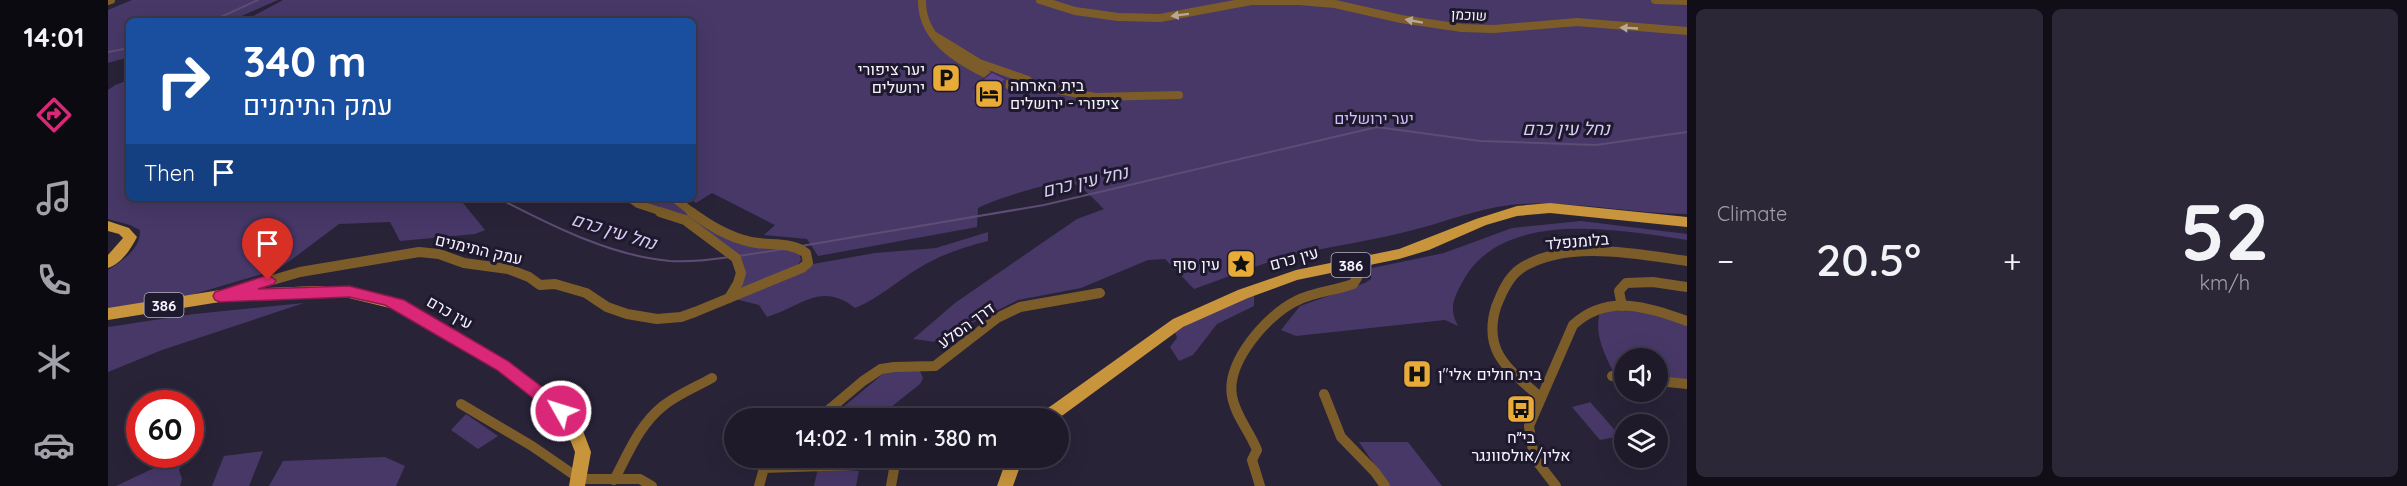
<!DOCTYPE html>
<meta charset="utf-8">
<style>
body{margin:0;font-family:Quicksand,Heebo,sans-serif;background:#2c2736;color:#f1f3f6;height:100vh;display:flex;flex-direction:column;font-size:22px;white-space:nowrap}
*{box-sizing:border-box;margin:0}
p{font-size:20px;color:#a1a1a8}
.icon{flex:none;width:33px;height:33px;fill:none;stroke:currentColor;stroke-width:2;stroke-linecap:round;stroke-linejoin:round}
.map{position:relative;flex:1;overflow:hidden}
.panel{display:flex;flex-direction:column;gap:9px;padding:9px;background:#110e17;width:720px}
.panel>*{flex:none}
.banner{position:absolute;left:18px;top:18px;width:570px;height:183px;border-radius:9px;box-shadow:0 6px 24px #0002,0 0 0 2px #3c3847;background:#1a4fa0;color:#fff;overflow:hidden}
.buttons{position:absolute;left:1506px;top:348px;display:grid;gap:12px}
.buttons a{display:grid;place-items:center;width:54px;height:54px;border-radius:50%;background:#1f1a2a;box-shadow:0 6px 24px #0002,0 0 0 2px #3c3847;font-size:30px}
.speed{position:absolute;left:18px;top:390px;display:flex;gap:12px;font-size:30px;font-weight:700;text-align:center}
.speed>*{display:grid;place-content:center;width:78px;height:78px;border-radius:50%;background:#1f1a2a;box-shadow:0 6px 24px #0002,0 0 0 2px #3c3847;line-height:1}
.speed .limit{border:9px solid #d22;background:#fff;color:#111}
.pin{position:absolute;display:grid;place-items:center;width:51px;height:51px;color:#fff;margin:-62px -26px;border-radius:50% 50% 50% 0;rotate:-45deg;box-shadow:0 0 6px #0007}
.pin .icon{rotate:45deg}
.me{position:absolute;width:66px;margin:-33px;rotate:309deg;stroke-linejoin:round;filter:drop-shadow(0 0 4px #0008)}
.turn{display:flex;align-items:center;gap:21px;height:126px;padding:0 18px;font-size:27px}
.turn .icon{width:78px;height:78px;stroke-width:2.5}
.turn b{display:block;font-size:42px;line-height:51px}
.then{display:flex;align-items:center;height:57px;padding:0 18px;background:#0003;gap:12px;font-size:22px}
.big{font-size:45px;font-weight:600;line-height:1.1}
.panel .card{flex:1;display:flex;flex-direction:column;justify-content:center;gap:9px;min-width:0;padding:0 21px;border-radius:9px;background:#2c2736}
.panel .dial{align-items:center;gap:0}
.dial b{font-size:78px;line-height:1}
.heat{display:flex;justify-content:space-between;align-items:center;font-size:33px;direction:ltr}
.panel .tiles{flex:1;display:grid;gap:9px;grid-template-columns:repeat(2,1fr)}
.trip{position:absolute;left:616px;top:408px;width:345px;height:60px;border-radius:30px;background:#1f1a2a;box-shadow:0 6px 24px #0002,0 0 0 2px #3c3847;font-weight:600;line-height:60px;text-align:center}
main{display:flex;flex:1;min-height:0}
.menu{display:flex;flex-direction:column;width:108px;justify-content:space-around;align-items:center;background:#0c0a11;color:#a1a1a8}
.menu .icon{width:42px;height:42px}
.menu .selected{color:#db2777}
.menu b{font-size:27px;color:#f1f3f6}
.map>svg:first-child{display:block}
.green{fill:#473868}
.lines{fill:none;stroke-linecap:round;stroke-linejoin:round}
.stream{stroke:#5d4c74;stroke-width:2}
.street-far1{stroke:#7c5d29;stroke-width:8}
.street{stroke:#7c5d29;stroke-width:10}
.primary{fill:#c8953c;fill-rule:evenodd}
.wall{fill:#4f3a78}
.shaded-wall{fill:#402f62}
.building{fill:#5c438c;stroke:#402f62;stroke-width:1.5}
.oneway{fill:#b9a894}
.route{fill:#db2777;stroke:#8e194d;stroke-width:1.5}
.labels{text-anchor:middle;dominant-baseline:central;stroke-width:6;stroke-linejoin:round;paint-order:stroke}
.far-street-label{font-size:14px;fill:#f6f3ff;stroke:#1f192e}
.shield{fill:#1f192e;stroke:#b6b2c0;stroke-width:1.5}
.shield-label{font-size:15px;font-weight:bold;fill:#f6f3ff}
.poi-label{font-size:16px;fill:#f6f3ff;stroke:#1f192e;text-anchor:end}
.park-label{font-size:16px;fill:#cfbefd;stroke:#1f192e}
.street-label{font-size:16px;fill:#f6f3ff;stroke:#1f192e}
.water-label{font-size:18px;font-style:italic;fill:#d7ccf6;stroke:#1f192e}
</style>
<main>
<nav class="menu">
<b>14:01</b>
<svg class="icon selected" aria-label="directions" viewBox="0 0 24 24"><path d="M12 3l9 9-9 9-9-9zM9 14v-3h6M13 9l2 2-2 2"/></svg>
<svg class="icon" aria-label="music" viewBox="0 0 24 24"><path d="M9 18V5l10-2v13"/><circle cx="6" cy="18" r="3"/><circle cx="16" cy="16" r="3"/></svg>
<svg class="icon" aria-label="phone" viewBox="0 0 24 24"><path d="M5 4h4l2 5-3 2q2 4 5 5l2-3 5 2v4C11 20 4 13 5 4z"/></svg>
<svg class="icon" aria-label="climate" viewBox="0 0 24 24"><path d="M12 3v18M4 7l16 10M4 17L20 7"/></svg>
<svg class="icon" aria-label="car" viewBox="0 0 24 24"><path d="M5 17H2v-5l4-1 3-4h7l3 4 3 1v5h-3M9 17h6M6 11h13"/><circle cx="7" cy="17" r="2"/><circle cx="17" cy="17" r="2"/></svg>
</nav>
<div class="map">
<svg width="1579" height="486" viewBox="0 0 1579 486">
<rect width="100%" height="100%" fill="#292338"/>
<g class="green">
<path d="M24,0H170L122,21H21V57L0,63V10Z"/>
<path d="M175,0H1579V214C1520,214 1462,199 1402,205C1367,209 1335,223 1301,231C1263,241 1224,246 1186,255C1152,263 1119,278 1086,289L1057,259L1040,260L973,288L910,300L854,328L836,343L805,339L847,303L931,245L969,219L996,209C987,201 975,185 962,183C942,181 889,199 870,208L869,227L710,256L699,239L656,235L667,225L610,196L604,193L588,203L582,198H585V21H136Z"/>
<path d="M21,80V198H351L377,230L367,234L292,241L282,222L231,224L171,269L83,295L0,311V270C14,261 33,249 32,230L22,225L0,219V90L7,85Z"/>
<path d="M561,198L597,224L665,247L691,252L693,260L689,266L631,291C635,277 639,268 631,256L533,199Z"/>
<path d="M1473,221L1579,234V240C1511,230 1393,207 1354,283C1345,299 1341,309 1350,326L1337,320L1188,336L1173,330L1192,306L1257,283L1263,279L1264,268L1336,253L1404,228Z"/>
<path d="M880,232V241C856,247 832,255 811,268C789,281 770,299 747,308C713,281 693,307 659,317L651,305L627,299L705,264L767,253L828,248Z"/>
<path d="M1146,295V306L1109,324L1085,355L1071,361L1062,347L1069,338L1067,332L1091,318Z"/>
<path d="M196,303L54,350L0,372V327L86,314Z"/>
<path d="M1516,310H1532L1579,323V380L1550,377V358H1516V373L1505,372C1496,352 1486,334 1492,312Z"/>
<path d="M781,369L812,371L815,378L812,384L773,415L760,410L743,418H722Z"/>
<path d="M1483,402V403L1512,436L1492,440L1464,407Z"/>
<path d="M358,414L390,436L370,449L343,430Z"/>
<path d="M1251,442H1300L1334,486H1281Z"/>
<path d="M155,451L141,486H104L116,456Z"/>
<path d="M74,455H77L71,470L74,479L72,486H8Z"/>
<path d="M277,457L297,466L288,486H161L175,461Z"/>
<path d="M710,468L751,471L748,486H706Z"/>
</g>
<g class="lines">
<g class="stream">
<path d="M104,21L150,0"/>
<path d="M0,52L21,48"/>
<path d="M390,198C442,225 503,256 562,261C582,262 602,260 622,257"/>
<path d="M693,246L936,205L1269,127L1372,141L1488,145L1579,132"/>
<path d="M631,256L676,249"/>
</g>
<g class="street-far1">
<path d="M814,0C813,50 872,70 908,89H913L920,82V80L871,63L827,36"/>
<path d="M932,0L967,11L1010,17L1052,18L1143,1H1191L1227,4L1293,19L1354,28L1386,29L1469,22L1579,31"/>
<path d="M1547,0L1579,1"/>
<path d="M0,1L3,0"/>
<path d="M919,84L987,97L1071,95"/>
<path d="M522,198L530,204L557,213"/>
<path d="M566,198L585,213"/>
</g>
<g class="street">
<path d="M552,212L577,220L628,258L633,273L630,283L621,298"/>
<path d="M120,293L192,272L311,252L331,254L356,263L400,269L421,277L432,285L447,284L478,293L499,307L519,314L549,319L573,317L587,312L694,268L700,263L698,253C681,241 662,246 643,242C620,237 601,225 583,212"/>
<path d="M1514,306L1511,291L1518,283L1545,282L1579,287"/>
<path d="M1504,376L1516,377"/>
<path d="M1550,381L1579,384"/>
<path d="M1216,394L1233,437L1267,472L1277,486"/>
<path d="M1433,398C1402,370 1374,353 1388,307C1393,294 1400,277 1412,269C1456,239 1530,254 1579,261"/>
<path d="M353,404L424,446L472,479H532L544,486"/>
<path d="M711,418L755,381L773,369L786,367L827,366L889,318L912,307L992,293"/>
<path d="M506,480C520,454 531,425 555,406C570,394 588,387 604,378"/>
<path d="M651,486L656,468L806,463L814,458"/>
<path d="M783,486L787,464"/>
<path d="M1152,486L1144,460L1149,450C1142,432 1127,415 1124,396C1118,362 1159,315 1188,301C1205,292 1226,291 1245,284L1249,278L1244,265"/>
<path d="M1448,486L1431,464L1425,451L1421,426L1465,325C1500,293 1539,307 1579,321"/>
</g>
<g class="primary">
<path d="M1442,203L1579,217V227L1442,213L1409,216L1378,225L1321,250L1291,259L1189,280L1140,298L1075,327L951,418H931L933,413L1065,319L1130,290L1188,270L1291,249L1368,219L1409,206Z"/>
<path d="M0,221L21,228L29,237C23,249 13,264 0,268V255L15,238L11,234L0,231Z"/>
<path d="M210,286H241L295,300L399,361L459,406L472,423L483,452L477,486H461L467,452L459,432L447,416L389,369L286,309L241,298H210L112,302L0,320V308L112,290Z"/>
<path d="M899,458H915L905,486H889Z"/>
</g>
</g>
<path class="wall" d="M898,79L897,90L879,106L864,99L865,88Z"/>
<path class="shaded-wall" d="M898,79L897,90L879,106L880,95Z"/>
<path class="building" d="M884,72L898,79L880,95L865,88Z"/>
<defs><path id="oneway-solid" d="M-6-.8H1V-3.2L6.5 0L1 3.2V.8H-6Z" transform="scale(1.5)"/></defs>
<g class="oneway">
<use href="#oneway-solid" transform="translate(1072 15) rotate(173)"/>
<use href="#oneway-solid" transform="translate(1306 21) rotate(-170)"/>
<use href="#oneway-solid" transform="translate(1521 28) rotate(-177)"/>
</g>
<path class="route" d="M160,275L168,280L166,284L150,289L241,286L296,300L400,361L459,406L461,411L459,416L453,418L448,416L389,370L277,305L241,297L112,302L107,300L105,296L107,292Z"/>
<defs>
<g id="parking-square" transform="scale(1.5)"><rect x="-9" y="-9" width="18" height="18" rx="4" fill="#e9ab38" stroke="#1f192e"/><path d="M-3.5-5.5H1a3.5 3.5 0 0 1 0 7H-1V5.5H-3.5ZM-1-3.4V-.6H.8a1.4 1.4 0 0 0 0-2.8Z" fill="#111"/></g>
<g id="hotel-square" transform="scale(1.5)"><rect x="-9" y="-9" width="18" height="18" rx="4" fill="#e9ab38" stroke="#1f192e"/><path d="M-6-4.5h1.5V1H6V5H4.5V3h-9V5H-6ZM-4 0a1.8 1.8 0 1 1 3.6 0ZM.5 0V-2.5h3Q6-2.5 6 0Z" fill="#111"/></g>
<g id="sight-square" transform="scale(1.5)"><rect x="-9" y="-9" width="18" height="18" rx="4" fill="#e9ab38" stroke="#1f192e"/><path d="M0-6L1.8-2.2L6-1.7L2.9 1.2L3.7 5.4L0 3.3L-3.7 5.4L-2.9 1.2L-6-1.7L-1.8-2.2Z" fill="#111"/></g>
<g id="hospital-square" transform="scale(1.5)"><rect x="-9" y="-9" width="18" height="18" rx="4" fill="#e9ab38" stroke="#1f192e"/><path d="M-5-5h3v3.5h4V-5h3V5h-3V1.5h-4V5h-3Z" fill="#111"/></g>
<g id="bus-square" transform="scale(1.5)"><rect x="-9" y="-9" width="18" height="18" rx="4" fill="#e9ab38" stroke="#1f192e"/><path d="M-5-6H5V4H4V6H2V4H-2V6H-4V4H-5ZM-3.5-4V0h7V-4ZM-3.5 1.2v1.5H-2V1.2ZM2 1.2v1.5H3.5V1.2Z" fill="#111"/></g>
</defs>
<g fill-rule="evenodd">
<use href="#parking-square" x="838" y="78"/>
<use href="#hotel-square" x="881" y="94"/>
<use href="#sight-square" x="1133" y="264"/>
<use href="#hospital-square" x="1309" y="374"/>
<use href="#bus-square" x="1413" y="409"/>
</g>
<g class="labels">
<g class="far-street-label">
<text transform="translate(1361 15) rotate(3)">שוכמן</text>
</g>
<g class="shield">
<rect x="1223.5" y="253" width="39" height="24" rx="4.5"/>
<rect x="36.5" y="293" width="39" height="24" rx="4.5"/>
</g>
<g class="shield-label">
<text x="1243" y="265">386</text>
<text x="56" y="305">386</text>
</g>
<g class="poi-label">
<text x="817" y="69">יער ציפורי<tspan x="817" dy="18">ירושלים</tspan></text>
<text x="902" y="85" text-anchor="start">בית הארחה<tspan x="902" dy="18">ציפורי - ירושלים</tspan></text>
<text x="1112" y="264">עין סוף</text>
<text x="1330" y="374" text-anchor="start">בית חולים אלי"ן</text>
<text x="1413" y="437" text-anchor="middle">בי״ח<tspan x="1413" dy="18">אלין/אולסוונגר</tspan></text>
</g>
<g class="park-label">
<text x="1266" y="118">יער ירושלים</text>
</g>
<g class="street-label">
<text transform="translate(1469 241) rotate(-5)">בלומנפלד</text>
<text transform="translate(371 249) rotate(13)">עמק התימנים</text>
<text transform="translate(1186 258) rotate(-15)">עין כרם</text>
<text transform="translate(342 312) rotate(30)">עין כרם</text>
<text transform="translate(858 325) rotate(-36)">דרך הסלע</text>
</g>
<g class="water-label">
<text x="1458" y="128">נחל עין כרם</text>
<text transform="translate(977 181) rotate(-13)">נחל עין כרם</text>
<text transform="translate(506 231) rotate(17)">נחל עין כרם</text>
</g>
</g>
</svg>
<div class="buttons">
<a><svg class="icon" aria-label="sound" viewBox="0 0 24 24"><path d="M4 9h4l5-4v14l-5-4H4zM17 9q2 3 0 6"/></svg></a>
<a><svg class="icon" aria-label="layers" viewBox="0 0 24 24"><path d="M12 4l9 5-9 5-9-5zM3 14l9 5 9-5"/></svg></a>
</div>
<div class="speed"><div class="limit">60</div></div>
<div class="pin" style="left:160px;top:280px;background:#d93025"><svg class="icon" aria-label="arrive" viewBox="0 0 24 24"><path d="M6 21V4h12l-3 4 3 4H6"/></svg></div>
<svg class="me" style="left:453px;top:411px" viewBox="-20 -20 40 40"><circle r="17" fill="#db2777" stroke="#fff" stroke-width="3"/><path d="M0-11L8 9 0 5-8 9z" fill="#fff"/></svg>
<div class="trip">14:02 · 1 min · 380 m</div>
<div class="banner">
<div class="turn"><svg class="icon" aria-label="right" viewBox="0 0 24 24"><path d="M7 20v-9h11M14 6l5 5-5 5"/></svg><div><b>340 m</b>עמק התימנים</div></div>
<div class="then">Then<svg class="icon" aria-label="arrive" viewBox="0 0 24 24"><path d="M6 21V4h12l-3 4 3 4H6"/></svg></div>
</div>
</div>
<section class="panel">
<div class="tiles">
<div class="card"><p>Climate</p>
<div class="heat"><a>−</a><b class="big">20.5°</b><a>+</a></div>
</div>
<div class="card dial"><b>52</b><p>km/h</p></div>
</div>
</section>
</main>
